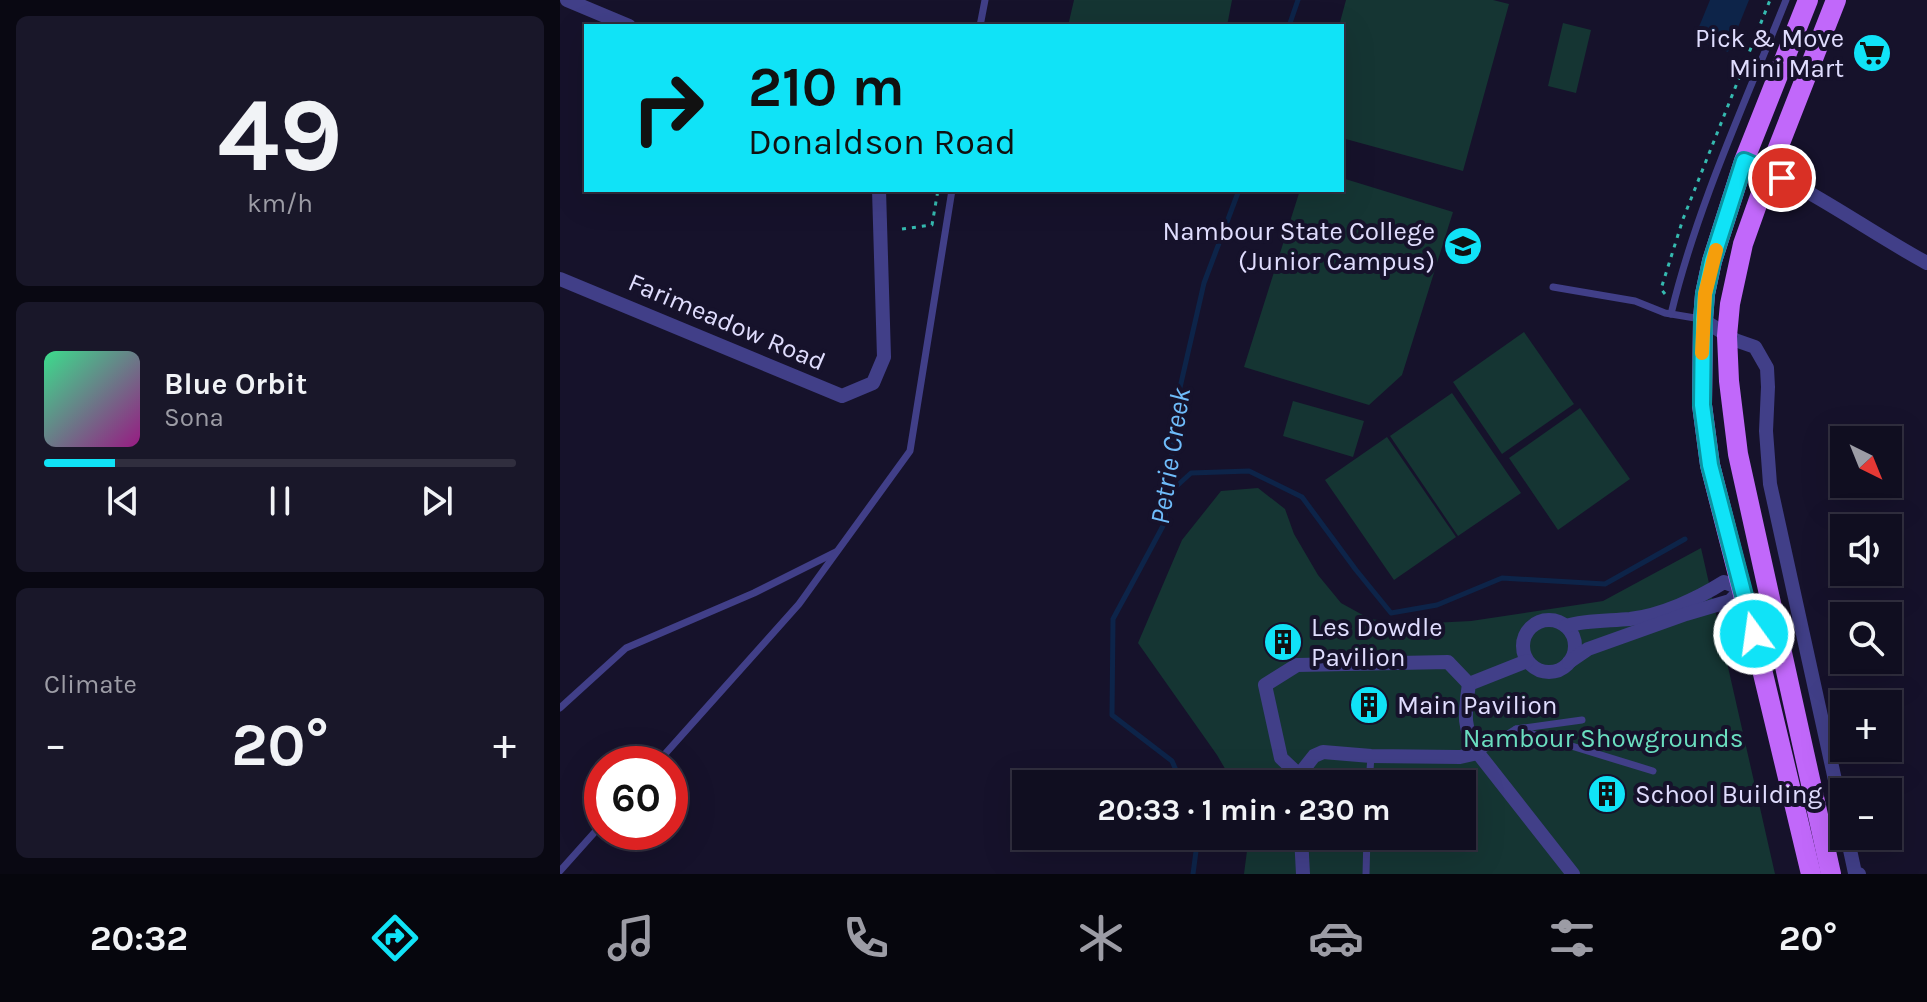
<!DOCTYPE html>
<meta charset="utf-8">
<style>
body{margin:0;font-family:Karla,sans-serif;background:#191729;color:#f1f3f6;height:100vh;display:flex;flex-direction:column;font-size:30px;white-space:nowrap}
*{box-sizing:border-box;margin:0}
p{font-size:26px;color:#9c9ca5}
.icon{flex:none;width:44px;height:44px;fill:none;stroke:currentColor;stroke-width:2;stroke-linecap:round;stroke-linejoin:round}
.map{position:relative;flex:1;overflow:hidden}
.drawer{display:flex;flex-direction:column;gap:16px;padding:16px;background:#090812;width:560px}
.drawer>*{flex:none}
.banner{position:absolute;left:24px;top:24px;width:760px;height:168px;border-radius:0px;box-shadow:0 8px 32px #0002,0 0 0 2px #302e3e;background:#10e3f7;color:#111;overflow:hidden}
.needle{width:52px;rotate:137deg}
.tools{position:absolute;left:1270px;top:426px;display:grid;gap:16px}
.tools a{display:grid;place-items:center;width:72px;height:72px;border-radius:0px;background:#100e20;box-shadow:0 8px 32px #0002,0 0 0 2px #302e3e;font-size:40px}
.speed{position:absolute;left:24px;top:746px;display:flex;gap:16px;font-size:40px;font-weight:700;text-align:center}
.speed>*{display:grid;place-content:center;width:104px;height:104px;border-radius:50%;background:#100e20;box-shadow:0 8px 32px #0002,0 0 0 2px #302e3e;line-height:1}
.speed .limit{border:12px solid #d22;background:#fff;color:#111}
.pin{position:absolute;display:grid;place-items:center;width:68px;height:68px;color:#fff;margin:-34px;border:4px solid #fff;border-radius:50%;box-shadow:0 2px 8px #0007}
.me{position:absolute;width:88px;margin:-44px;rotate:346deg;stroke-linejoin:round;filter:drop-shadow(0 0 6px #0008)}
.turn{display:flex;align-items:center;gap:28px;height:168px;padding:0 32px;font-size:36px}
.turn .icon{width:104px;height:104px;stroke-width:2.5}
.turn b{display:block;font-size:56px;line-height:68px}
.big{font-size:60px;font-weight:700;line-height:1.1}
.drawer .widget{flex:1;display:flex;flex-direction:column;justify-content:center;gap:12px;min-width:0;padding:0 28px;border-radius:12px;background:#191729}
.drawer .dial{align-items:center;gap:0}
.dial b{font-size:104px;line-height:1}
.song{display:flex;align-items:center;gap:24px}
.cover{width:96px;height:96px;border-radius:12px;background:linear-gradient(135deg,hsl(150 70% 55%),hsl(310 70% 35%))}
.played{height:8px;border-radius:4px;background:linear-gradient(90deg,#10e3f7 15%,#302e3e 15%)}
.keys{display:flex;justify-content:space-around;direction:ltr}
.heat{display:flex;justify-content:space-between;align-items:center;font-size:44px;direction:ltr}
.trip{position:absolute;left:452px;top:770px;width:464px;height:80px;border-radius:0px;background:#100e20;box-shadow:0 8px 32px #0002,0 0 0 2px #302e3e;font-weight:700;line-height:80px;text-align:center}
.dock{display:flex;height:128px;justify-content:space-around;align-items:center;background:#06060d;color:#9c9ca5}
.dock .icon{width:56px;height:56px}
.dock .selected{color:#10e3f7}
.dock b{font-size:36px;color:#f1f3f6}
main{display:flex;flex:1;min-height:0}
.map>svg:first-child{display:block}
.green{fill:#153533}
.water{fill:#0d2449}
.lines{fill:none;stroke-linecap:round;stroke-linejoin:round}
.stream{stroke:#0d2449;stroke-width:5}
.path{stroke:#35bab0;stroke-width:3;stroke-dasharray:4 6;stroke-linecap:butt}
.lane{stroke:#413f88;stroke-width:7}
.street{stroke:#413f88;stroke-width:14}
.primary{stroke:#c168fa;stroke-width:20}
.route-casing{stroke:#0a94a1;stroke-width:20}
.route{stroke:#10e3f7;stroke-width:14}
.slow{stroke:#f59e0b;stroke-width:14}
.labels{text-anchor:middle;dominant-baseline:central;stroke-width:8;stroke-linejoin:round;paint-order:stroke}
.poi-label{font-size:26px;fill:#e0ddfe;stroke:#16122b;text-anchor:start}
.street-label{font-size:26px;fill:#e0ddfe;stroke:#16122b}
.park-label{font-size:26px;fill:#6addbf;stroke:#16122b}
.water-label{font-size:28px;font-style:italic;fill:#6fbcfa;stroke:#16122b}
</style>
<main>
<section class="drawer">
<div class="widget dial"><b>49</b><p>km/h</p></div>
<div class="widget">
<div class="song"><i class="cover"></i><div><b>Blue Orbit</b><p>Sona</p></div></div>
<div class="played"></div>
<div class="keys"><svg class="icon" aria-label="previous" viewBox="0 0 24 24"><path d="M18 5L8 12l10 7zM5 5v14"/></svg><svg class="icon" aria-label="pause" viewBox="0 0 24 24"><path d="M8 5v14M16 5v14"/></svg><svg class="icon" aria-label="next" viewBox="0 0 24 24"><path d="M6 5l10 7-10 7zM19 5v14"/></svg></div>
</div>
<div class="widget"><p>Climate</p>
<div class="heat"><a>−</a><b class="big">20°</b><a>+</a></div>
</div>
</section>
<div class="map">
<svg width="1367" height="874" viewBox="0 0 1367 874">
<rect width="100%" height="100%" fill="#16122b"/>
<g class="green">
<path d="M514,0H672L667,26H508Z"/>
<path d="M786,0H933L949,4L903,171L782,138V26H779Z"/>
<path d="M1003,23L1031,30L1016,93L988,86Z"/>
<path d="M782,178L893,212L842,375L809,405L684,367L740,190H782Z"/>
<path d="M964,332L1014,404L942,454L893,382Z"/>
<path d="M892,393L961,493L898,536L830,436Z"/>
<path d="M733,401L804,421L793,457L723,436Z"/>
<path d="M1020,408L1070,479L998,530L949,458Z"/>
<path d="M827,437L896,537L834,580L765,480Z"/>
<path d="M698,488L725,509L734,534L758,575L781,603L810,619L852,624L911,621L1043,601L1141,548L1215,874H684L688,843L686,836H902V784H674L657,755L578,643L622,540L661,491Z"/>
</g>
<path class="water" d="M1150,0H1189L1168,52L1134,39Z"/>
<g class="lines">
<g class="stream">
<path d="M729,26L738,0"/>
<path d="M608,494L631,473L689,471L742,497L796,570L831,613L877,605L942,578L1045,584L1125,539"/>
<path d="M622,784L612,761L552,715L553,619L604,524L619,392L644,283L679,190"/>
<path d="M633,874L638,836"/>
</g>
<g class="path">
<path d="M342,229L372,225L378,190"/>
<path d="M1105,294L1101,289L1123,219L1210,0"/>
</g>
<g class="lane">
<path d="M420,26L425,0"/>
<path d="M993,287L1075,301L1105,313L1141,319"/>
<path d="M1111,314C1137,206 1185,103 1226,0"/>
<path d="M0,708L66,648L194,593L276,552"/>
<path d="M956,729L1093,771"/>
<path d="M918,753L956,729L1022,720"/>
<path d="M96,764L239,604L350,451L392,190"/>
<path d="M809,784L811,756"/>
<path d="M0,871L42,824"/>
<path d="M806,874L807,836"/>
</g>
<g class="street">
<path d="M7,0L69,26"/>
<path d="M1184,161C1250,187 1306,230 1367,263"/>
<path d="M0,279L282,396L313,383L324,357L319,190"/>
<path d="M1143,320L1175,340L1195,347L1207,368L1208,387L1206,431L1210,484L1284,821"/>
<circle cx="989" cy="646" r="26"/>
<path d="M1006,626C1026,620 1048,621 1070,619C1102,615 1137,599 1164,582L1182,589"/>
<path d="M967,661L909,684C905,713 902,727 918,753L1013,874"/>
<path d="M1009,662L1028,649L1126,614L1170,601L1182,589"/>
<path d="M739,775L721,758L705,685L737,665L888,662L909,684"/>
<path d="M739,775L754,756L763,752L811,756L900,757L918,753"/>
<path d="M741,836L743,874"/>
<path d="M1287,836L1295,873L1299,874"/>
</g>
<g class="primary">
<path d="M1248,0L1184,161L1152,261L1145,294L1143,320L1142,405L1150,465L1199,657L1251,874"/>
<path d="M1271,874L1178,454L1169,381L1167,336L1170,304L1183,244L1209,171L1276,0"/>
</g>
</g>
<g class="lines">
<g class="route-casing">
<path id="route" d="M1194,634L1150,465L1142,405L1143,320L1145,294L1152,261L1184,161L1222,178"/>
</g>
<use href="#route" class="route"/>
<path class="slow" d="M1142,353L1145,294L1156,250"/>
</g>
<defs>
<g id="supermarket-disc" transform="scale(2)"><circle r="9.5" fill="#10e3f7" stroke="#16122b"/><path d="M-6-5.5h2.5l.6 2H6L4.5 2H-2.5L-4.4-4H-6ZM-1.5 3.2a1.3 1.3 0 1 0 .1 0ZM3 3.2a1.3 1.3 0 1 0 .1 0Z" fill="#111"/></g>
<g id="school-disc" transform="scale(2)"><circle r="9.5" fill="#10e3f7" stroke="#16122b"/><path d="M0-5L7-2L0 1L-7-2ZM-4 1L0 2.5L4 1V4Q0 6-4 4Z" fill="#111"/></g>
<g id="building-disc" transform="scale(2)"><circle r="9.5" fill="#10e3f7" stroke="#16122b"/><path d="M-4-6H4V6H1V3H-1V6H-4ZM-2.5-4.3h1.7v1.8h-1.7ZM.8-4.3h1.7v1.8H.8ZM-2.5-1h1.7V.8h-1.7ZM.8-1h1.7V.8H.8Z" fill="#111"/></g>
</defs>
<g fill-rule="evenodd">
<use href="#supermarket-disc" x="1312" y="53"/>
<use href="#school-disc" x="903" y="246"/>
<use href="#building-disc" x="723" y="642"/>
<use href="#building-disc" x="809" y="705"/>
<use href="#building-disc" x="1047" y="794"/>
</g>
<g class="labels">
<g class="poi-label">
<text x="1284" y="38" text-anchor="end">Pick &amp; Move<tspan x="1284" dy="30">Mini Mart</tspan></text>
<text x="875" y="231" text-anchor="end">Nambour State College<tspan x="875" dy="30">(Junior Campus)</tspan></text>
<text x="751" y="627">Les Dowdle<tspan x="751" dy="30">Pavilion</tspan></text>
<text x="837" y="705">Main Pavilion</text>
<text x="1075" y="794">School Building</text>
</g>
<g class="street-label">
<text transform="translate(167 322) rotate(23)">Farimeadow Road</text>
</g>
<g class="park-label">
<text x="1043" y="738">Nambour Showgrounds</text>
</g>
<g class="water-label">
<text transform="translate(610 456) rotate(-81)">Petrie Creek</text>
</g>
</g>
</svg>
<div class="tools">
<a><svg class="needle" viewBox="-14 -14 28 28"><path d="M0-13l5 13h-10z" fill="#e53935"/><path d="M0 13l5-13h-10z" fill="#9c9ca5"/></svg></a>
<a><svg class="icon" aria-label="sound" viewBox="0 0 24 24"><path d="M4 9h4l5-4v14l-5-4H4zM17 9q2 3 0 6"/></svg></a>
<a><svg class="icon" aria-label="search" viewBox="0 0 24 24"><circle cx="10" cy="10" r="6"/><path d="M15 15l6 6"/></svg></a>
<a>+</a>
<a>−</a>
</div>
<div class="speed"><div class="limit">60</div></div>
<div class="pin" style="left:1222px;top:178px;background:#d93025"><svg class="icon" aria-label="arrive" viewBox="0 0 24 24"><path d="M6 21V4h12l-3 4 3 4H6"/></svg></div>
<svg class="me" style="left:1194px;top:634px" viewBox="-20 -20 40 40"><circle r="17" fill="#10e3f7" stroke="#fff" stroke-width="3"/><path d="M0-11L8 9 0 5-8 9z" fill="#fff"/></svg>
<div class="trip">20:33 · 1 min · 230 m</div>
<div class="banner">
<div class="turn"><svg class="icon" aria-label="right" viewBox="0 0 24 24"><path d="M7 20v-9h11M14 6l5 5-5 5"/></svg><div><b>210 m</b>Donaldson Road</div></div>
</div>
</div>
</main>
<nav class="dock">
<b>20:32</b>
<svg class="icon selected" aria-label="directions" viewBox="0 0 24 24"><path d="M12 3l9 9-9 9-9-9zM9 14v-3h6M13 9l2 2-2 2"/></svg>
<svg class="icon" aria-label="music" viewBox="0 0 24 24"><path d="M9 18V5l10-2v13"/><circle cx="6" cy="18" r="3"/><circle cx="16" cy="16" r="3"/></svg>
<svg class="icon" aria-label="phone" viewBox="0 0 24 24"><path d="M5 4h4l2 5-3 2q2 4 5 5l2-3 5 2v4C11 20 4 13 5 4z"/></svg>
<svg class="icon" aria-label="climate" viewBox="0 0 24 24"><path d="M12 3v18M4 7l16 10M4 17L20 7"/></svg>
<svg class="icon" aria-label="car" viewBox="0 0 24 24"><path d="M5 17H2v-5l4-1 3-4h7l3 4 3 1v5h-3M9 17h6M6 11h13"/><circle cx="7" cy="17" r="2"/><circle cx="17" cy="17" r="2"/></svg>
<svg class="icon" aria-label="filters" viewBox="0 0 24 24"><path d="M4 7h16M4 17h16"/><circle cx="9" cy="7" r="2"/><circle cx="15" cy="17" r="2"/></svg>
<b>20°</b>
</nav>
